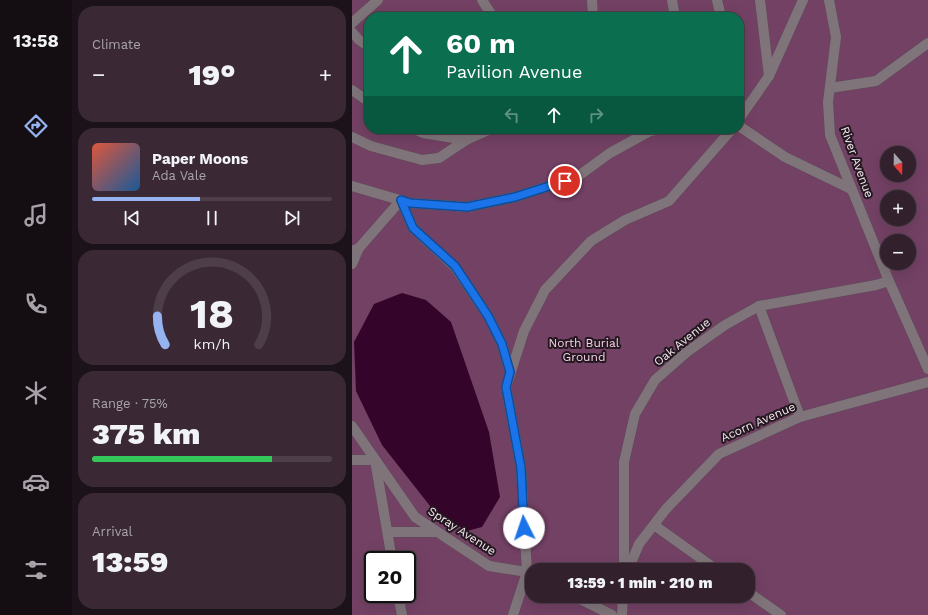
<!DOCTYPE html>
<meta charset="utf-8">
<style>
body{margin:0;font-family:"Work Sans",sans-serif;background:#3a2935;color:#f1f3f6;height:100vh;display:flex;flex-direction:column;font-size:15px;white-space:nowrap}
*{box-sizing:border-box;margin:0}
p{font-size:13px;color:#a8a3aa}
.icon{flex:none;width:22px;height:22px;fill:none;stroke:currentColor;stroke-width:2;stroke-linecap:round;stroke-linejoin:round}
.map{position:relative;flex:1;overflow:hidden}
.panel{display:flex;flex-direction:column;gap:6px;padding:6px;background:#1c1219;width:280px}
.panel>*{flex:none}
.hud{position:absolute;left:12px;top:12px;width:380px;height:122px;border-radius:16px;box-shadow:0 4px 16px #0002,0 0 0 1px #4d3e49;background:#0b6e4f;color:#fff;overflow:hidden}
.needle{width:26px;rotate:160deg}
.fabs{position:absolute;left:528px;top:146px;display:grid;gap:8px}
.fabs a{display:grid;place-items:center;width:36px;height:36px;border-radius:50%;background:#32212d;box-shadow:0 4px 16px #0002,0 0 0 1px #4d3e49;font-size:20px}
.speed{position:absolute;left:12px;top:551px;display:flex;gap:8px;font-size:20px;font-weight:700;text-align:center}
.speed>*{display:grid;place-content:center;width:52px;height:52px;border-radius:50%;background:#32212d;box-shadow:0 4px 16px #0002,0 0 0 1px #4d3e49;line-height:1}
.speed .limit{border:2px solid #111;border-radius:6px;background:#fff;color:#111}
.pin{position:absolute;display:grid;place-items:center;width:34px;height:34px;color:#fff;margin:-17px;border:2px solid #fff;border-radius:50%;box-shadow:0 1px 4px #0007}
.me{position:absolute;width:44px;margin:-22px;rotate:356deg;stroke-linejoin:round;filter:drop-shadow(0 0 3px #0008)}
.turn{display:flex;align-items:center;gap:14px;height:84px;padding:0 16px;font-size:18px}
.turn .icon{width:52px;height:52px;stroke-width:2.5}
.turn b{display:block;font-size:28px;line-height:34px}
.lanes{display:flex;align-items:center;height:38px;padding:0 16px;background:#0003;justify-content:center;gap:20px;direction:ltr}
.lanes .off{opacity:.35}
.big{font-size:30px;font-weight:800;line-height:1.1}
.panel .widget{flex:1;display:flex;flex-direction:column;justify-content:center;gap:6px;min-width:0;padding:0 14px;border-radius:16px;background:#3a2935}
.panel .dial{align-items:center;gap:0}
.dial svg{height:104px;overflow:visible;fill:none;stroke:#4d3e49;stroke-width:7;stroke-linecap:round;text-anchor:middle}
.dial text{fill:#f1f3f6;stroke:none}
.song{display:flex;align-items:center;gap:12px}
.cover{width:48px;height:48px;border-radius:6px;background:linear-gradient(135deg,hsl(10 70% 55%),hsl(210 70% 35%))}
.played{height:4px;border-radius:2px;background:linear-gradient(90deg,#95b2f1 45%,#4d3e49 45%)}
.keys{display:flex;justify-content:space-around;direction:ltr}
.heat{display:flex;justify-content:space-between;align-items:center;font-size:22px;direction:ltr}
.charge{height:6px;border-radius:3px;background:linear-gradient(90deg,#34c759 75%,#4d3e49 0)}
.trip{position:absolute;left:173px;top:563px;width:230px;height:40px;border-radius:16px;background:#32212d;box-shadow:0 4px 16px #0002,0 0 0 1px #4d3e49;font-weight:800;line-height:40px;text-align:center}
main{display:flex;flex:1;min-height:0}
.menu{display:flex;flex-direction:column;width:72px;justify-content:space-around;align-items:center;background:#140d12;color:#a8a3aa}
.menu .icon{width:28px;height:28px}
.menu .current{color:#95b2f1}
.menu b{font-size:18px;color:#f1f3f6}
.map>svg:first-child{display:block}
.green{fill:#734164;fill-rule:evenodd}
.water{fill:#35042a}
.lines{fill:none;stroke-linecap:round;stroke-linejoin:round}
.minor-casing{stroke:#5f4a59;stroke-width:11}
.minor{stroke:#80747b;stroke-width:10}
.route-casing{stroke:#114b97;stroke-width:10}
.route{stroke:#1a73e8;stroke-width:7}
.labels{text-anchor:middle;dominant-baseline:central;stroke-width:4;stroke-linejoin:round;paint-order:stroke}
.street-label{font-size:12px;fill:#f5e5ef;stroke:#23181f}
.park-label{font-size:12px;fill:#f6cee8;stroke:#23181f}
</style>
<main>
<nav class="menu">
<b>13:58</b>
<svg class="icon current" aria-label="directions" viewBox="0 0 24 24"><path d="M12 3l9 9-9 9-9-9zM9 14v-3h6M13 9l2 2-2 2"/></svg>
<svg class="icon" aria-label="music" viewBox="0 0 24 24"><path d="M9 18V5l10-2v13"/><circle cx="6" cy="18" r="3"/><circle cx="16" cy="16" r="3"/></svg>
<svg class="icon" aria-label="phone" viewBox="0 0 24 24"><path d="M5 4h4l2 5-3 2q2 4 5 5l2-3 5 2v4C11 20 4 13 5 4z"/></svg>
<svg class="icon" aria-label="climate" viewBox="0 0 24 24"><path d="M12 3v18M4 7l16 10M4 17L20 7"/></svg>
<svg class="icon" aria-label="car" viewBox="0 0 24 24"><path d="M5 17H2v-5l4-1 3-4h7l3 4 3 1v5h-3M9 17h6M6 11h13"/><circle cx="7" cy="17" r="2"/><circle cx="17" cy="17" r="2"/></svg>
<svg class="icon" aria-label="filters" viewBox="0 0 24 24"><path d="M4 7h16M4 17h16"/><circle cx="9" cy="7" r="2"/><circle cx="15" cy="17" r="2"/></svg>
</nav>
<section class="panel">
<div class="widget"><p>Climate</p>
<div class="heat"><a>−</a><b class="big">19°</b><a>+</a></div>
</div>
<div class="widget">
<div class="song"><i class="cover"></i><div><b>Paper Moons</b><p>Ada Vale</p></div></div>
<div class="played"></div>
<div class="keys"><svg class="icon" aria-label="previous" viewBox="0 0 24 24"><path d="M18 5L8 12l10 7zM5 5v14"/></svg><svg class="icon" aria-label="pause" viewBox="0 0 24 24"><path d="M8 5v14M16 5v14"/></svg><svg class="icon" aria-label="next" viewBox="0 0 24 24"><path d="M6 5l10 7-10 7zM19 5v14"/></svg></div>
</div>
<div class="widget dial"><svg viewBox="0 0 100 80">
<path d="M14 69A42 42 0 1 1 86 69"/>
<path d="M14 69A42 42 0 0 1 8 47" stroke="#95b2f1"/>
<text x="50" y="56" font-size="32" font-weight="700">18</text>
<text x="50" y="72" font-size="11">km/h</text>
</svg></div>
<div class="widget"><p>Range · 75%</p><b class="big">375 km</b><div class="charge"></div></div>
<div class="widget"><p>Arrival</p><b class="big">13:59</b></div>
</section>
<div class="map">
<svg width="576" height="615" viewBox="0 0 576 615">
<rect width="100%" height="100%" fill="#432c3c"/>
<path class="green" d="M0,0H576V615H0ZM17,17H387V129H17ZM535,153H557V175H535ZM535,197H557V219H535ZM535,241H557V263H535ZM21,560H55V594H21ZM180,570H396V596H180Z"/>
<path class="water" d="M50,293L74,300L99,322L137,432L148,497L130,527L115,531L82,511L30,445L4,391L2,342L22,304Z"/>
<g class="lines">
<g class="minor-casing">
<g id="minor">
<path d="M130,0L141,17"/>
<path d="M240,0L241,17"/>
<path d="M320,0L323,17"/>
<path d="M365,0L369,17"/>
<path d="M408,0L417,76"/>
<path d="M477,0L484,37L476,102L478,135L537,281L576,369"/>
<path d="M0,23L26,0"/>
<path d="M0,32L7,40L17,47"/>
<path d="M478,88L524,81L576,43"/>
<path d="M0,90L17,102"/>
<path d="M387,119L417,76L451,0"/>
<path d="M387,126L433,157L499,189"/>
<path d="M62,129L71,133L114,140"/>
<path d="M0,137L19,146L70,160L87,158L114,140L139,129"/>
<path d="M0,186L58,203L115,207L163,197L225,177L258,153L298,131L309,129"/>
<path d="M0,251L7,248L49,200L61,228L103,267L136,316L150,344L158,372"/>
<path d="M0,264L7,248"/>
<path d="M407,306L448,417"/>
<path d="M0,426L63,517L137,566L175,572L180,575"/>
<path d="M0,460H23L40,560"/>
<path d="M302,525L365,570"/>
<path d="M36,532H84"/>
<path d="M272,570V462L283,414L303,380L335,352L373,325L407,306L524,285L537,281"/>
<path d="M276,570L287,544L314,509L367,454L448,417L576,382"/>
<path d="M396,592L429,615"/>
<path d="M46,594L50,615"/>
<path d="M222,596L260,615"/>
<path d="M161,615L175,572L169,468L154,387L172,331L193,290L239,241L273,220L317,201L380,129"/>
<path d="M270,615L271,596"/>
</g>
</g>
<use href="#minor" class="minor"/>
</g>
<g class="lines">
<g class="route-casing">
<path id="route" d="M172,528L169,468L154,387L158,372L150,344L136,316L103,266L61,228L49,200L58,203L115,207L163,197L213,181"/>
</g>
<use href="#route" class="route"/>
</g>
<g class="labels">
<g class="street-label">
<text transform="translate(505 162) rotate(70)">River Avenue</text>
<text transform="translate(330 342) rotate(-39)">Oak Avenue</text>
<text transform="translate(406 422) rotate(-24)">Acorn Avenue</text>
<text transform="translate(110 531) rotate(33)">Spray Avenue</text>
</g>
<g class="park-label">
<text x="232" y="343">North Burial<tspan x="232" dy="14">Ground</tspan></text>
</g>
</g>
</svg>
<div class="fabs">
<a><svg class="needle" viewBox="-14 -14 28 28"><path d="M0-13l5 13h-10z" fill="#e53935"/><path d="M0 13l5-13h-10z" fill="#a8a3aa"/></svg></a>
<a>+</a>
<a>−</a>
</div>
<div class="speed"><div class="limit">20</div></div>
<div class="pin" style="left:213px;top:181px;background:#d93025"><svg class="icon" aria-label="arrive" viewBox="0 0 24 24"><path d="M6 21V4h12l-3 4 3 4H6"/></svg></div>
<svg class="me" style="left:172px;top:528px" viewBox="-20 -20 40 40"><circle r="19" fill="#fff"/><path d="M0-13L10 11 0 6-10 11z" fill="#1a73e8"/></svg>
<div class="trip">13:59 · 1 min · 210 m</div>
<div class="hud">
<div class="turn"><svg class="icon" aria-label="ahead" viewBox="0 0 24 24"><path d="M12 20V5M6 11l6-6 6 6"/></svg><div><b>60 m</b>Pavilion Avenue</div></div>
<div class="lanes"><svg class="icon off" aria-label="left" viewBox="0 0 24 24"><path d="M17 20v-9H6M10 6l-5 5 5 5"/></svg><svg class="icon" aria-label="ahead" viewBox="0 0 24 24"><path d="M12 20V5M6 11l6-6 6 6"/></svg><svg class="icon off" aria-label="right" viewBox="0 0 24 24"><path d="M7 20v-9h11M14 6l5 5-5 5"/></svg></div>
</div>
</div>
</main>
